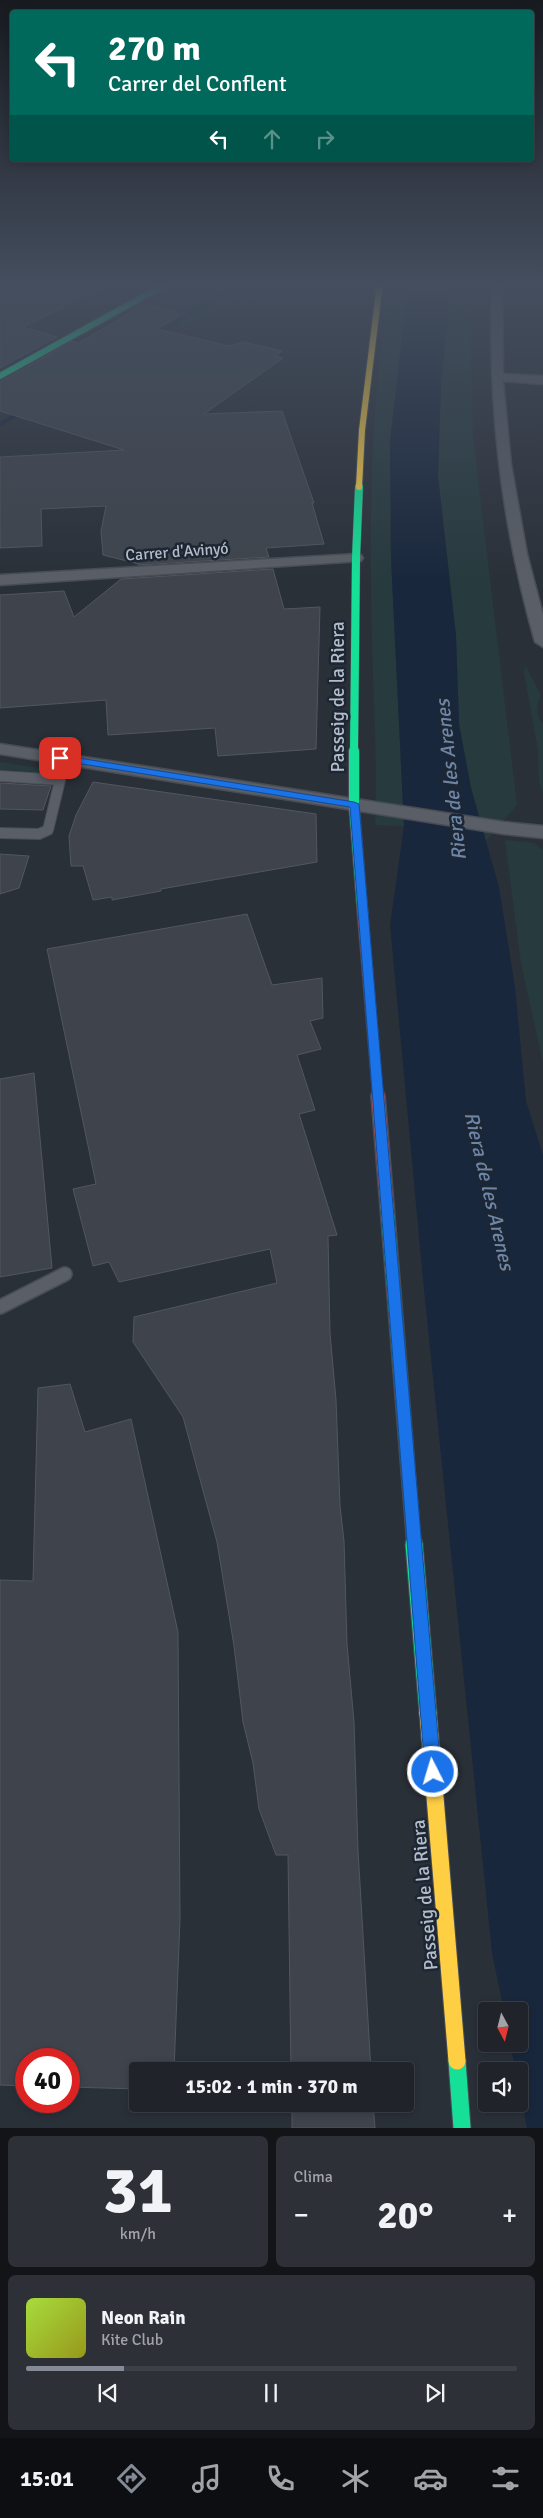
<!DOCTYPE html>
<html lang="es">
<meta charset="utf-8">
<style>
body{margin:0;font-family:Signika,sans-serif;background:#2d3036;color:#f1f3f6;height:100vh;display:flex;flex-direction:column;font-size:19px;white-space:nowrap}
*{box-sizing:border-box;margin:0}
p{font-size:16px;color:#a2a4a8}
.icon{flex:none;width:28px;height:28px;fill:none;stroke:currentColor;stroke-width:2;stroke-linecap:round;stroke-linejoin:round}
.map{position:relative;height:2128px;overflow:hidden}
.details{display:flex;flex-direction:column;gap:8px;padding:8px;background:#121417;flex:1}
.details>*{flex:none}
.guide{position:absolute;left:10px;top:10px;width:524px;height:152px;border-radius:5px;box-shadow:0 2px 8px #0003,0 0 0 1px #3d4147;background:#00695c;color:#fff;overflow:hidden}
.needle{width:32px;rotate:173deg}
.fabs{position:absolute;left:478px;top:2002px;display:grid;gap:10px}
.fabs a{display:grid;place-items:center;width:50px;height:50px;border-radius:5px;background:#20242a;box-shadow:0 2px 8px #0003,0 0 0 1px #3d4147;font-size:25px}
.speed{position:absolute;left:15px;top:2048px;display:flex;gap:10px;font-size:25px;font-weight:700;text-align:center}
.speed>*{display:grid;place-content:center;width:65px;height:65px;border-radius:50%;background:#20242a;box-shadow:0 2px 8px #0003,0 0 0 1px #3d4147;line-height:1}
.speed .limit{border:8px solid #d22;background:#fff;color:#111}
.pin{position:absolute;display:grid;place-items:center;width:42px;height:42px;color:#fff;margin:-21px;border-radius:10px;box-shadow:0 2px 8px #0006}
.me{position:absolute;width:55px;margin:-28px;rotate:355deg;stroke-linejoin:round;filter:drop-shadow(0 0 4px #0008)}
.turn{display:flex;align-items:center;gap:18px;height:105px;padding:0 15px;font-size:22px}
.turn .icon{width:65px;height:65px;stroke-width:2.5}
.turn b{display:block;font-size:35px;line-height:42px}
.lanes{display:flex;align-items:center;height:48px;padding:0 15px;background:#0003;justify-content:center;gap:25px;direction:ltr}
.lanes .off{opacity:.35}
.big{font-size:38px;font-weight:800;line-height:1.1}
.details .card{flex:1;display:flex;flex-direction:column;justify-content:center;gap:8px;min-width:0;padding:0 18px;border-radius:8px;background:#2d3036}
.details .dial{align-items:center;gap:0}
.dial b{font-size:65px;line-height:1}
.song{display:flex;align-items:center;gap:15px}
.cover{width:60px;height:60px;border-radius:8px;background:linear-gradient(135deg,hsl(80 70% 55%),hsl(60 70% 35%))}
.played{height:5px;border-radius:2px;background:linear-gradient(90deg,#848b96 20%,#3d4147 20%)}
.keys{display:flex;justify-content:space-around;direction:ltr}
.heat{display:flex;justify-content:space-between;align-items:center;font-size:28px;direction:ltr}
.details .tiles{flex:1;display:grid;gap:8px;grid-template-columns:1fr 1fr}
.card:last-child{grid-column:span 2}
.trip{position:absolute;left:129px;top:2062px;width:285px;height:50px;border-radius:5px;background:#20242a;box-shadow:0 2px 8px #0003,0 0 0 1px #3d4147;font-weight:800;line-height:50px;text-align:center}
.tabs{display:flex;height:80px;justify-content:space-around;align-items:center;background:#0d0e11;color:#a2a4a8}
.tabs .icon{width:35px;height:35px}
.tabs .active{color:#848b96}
.tabs b{font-size:22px;color:#f1f3f6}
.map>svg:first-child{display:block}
.green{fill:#273a3e}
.water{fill:#19273c}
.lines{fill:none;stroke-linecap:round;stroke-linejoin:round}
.stream{stroke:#19273c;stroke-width:4}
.building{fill:#3f444c;stroke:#52575f}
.lane-far1-casing{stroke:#484c55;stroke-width:12}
.lane-casing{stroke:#484c55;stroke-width:16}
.street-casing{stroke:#484c55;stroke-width:3}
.fast-far4-casing{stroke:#484c55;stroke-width:8}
.fast-far3-casing{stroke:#484c55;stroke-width:9}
.fast-far2-casing{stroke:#484c55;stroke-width:12}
.fast-far1-casing{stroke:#484c55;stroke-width:16}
.fast-casing{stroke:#484c55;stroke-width:19}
.slow-far1-casing{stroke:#484c55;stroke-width:8}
.slow-casing{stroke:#484c55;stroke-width:19}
.jam-far1-casing{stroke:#484c55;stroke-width:12}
.jam-casing{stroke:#484c55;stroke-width:16}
.lane-far1{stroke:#5a5e66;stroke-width:10}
.lane{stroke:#5a5e66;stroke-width:13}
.street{fill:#5a5e66;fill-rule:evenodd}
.fast-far4{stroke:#16e098;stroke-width:6}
.fast-far3{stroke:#16e098;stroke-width:8}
.fast-far2{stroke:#16e098;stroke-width:10}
.fast-far1{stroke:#16e098;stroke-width:13}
.fast{stroke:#16e098;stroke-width:17}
.slow-far1{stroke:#ffcf43;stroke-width:6}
.slow{stroke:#ffcf43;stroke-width:17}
.jam-far1{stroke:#f24e42;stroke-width:10}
.jam{stroke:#f24e42;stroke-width:13}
.route{fill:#1a73e8;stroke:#114b97}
.labels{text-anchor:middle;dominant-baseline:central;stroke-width:5;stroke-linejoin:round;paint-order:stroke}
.far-street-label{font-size:16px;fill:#b4bcc9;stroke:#1d2633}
.street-label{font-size:19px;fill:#b4bcc9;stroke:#1d2633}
.water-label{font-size:20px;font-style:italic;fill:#6d86a8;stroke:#1d2633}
</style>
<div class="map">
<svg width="543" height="2128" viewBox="0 0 543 2128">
<rect width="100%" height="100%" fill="#2a3038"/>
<g class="green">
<path d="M233,283H264L181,327L164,324Z"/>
<path d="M391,283H412L405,311L390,442L391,558L404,826L375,825C378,763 373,701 372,639C369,520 370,400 391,283Z"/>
<path d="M449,283H473L470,315L473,437L517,805L486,841L471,788L459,724L456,636L438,476L441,384L449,305Z"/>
<path d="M525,665L541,695C537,704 535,715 543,724V793L539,781L538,750L524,672Z"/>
<path d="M0,762L71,773L69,779C62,775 8,768 0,770Z"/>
<path d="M505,840L534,843L543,850V1063L521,963Z"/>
</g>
<path class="water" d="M412,283H449V305L441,384L438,476L456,636L459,724L471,788L499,887L515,987L526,1101L543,1155V2128H527L519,2088V2071H516L510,2044H519V2011H504L492,1953L423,1280L390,925L404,826L391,558L390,442L405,311Z"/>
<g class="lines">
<g class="stream">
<path d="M153,335L243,283"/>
<path d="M0,424L22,412"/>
</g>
</g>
<g class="building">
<path d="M0,283H114L23,327L57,337L0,368Z"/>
<path d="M145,304L176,311L172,313L180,315L157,329L229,346L243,342L282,351L275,356L283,358L204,414L282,411L314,503H312L324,544L266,548L269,557L138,565L139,564L103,555L101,531L106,506L41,509L42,546L0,548V457L124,450L0,411V382L73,341L79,343Z"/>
<path d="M273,569L284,609L320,607L316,749L218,756L215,728L108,735L106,700L0,708V595L64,591L74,617L121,579Z"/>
<path d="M93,782L316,814L317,862L161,889V891L112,900V897L93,900L83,866H71L69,836L76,815Z"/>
<path d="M0,783L51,786L43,810L0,809Z"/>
<path d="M0,854L29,856L19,888L0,894Z"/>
<path d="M247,914L272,985L322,978L323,1018L310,1021L321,1049L297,1055L315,1110L299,1114L337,1235L328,1236L330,1333L336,1400L340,1506L344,1541L347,1644L354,1722L358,1850L371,2071H291L288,1855H276L259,1809L253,1763L243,1722L234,1646L217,1542L183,1417L133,1342L134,1317L277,1283L270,1249L119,1282L109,1262L93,1266L73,1189L96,1184L47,949Z"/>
<path d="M34,1073L52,1268L0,1277V1079Z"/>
<path d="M70,1384L85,1432L131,1419L178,1632L180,1919L174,2071H138V2089L69,2087V2059H26V2086L0,2085V1580L33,1581L38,1388Z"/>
<path d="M292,2104H373L375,2128H292Z"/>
</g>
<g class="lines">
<g class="lane-far1-casing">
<path id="lane-far1" d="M0,776L60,780L48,830L39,834L0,833"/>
</g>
<g class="lane-casing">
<path id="lane" d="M0,1307L65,1274"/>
</g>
<g class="street-casing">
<g id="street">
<path d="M492,283H502L503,374L543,376V384L503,381L511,464L527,554L543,615V647L535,642C501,522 488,408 492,283Z"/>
<path d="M356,554L361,555L363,558L361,561L0,585V575Z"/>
<path d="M0,744L504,822L543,826V838L504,834L0,754Z"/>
</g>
</g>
<g class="fast-far4-casing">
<path id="fast-far4" d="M0,376L168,283"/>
</g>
<g class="fast-far3-casing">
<path id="fast-far3" d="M354,752L356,558L359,487"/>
</g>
<g class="fast-far2-casing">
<path id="fast-far2" d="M354,751V805L362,906"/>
</g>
<g class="fast-far1-casing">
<path id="fast-far1" d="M387,1206L414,1545"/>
</g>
<g class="fast-casing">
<g id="fast">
<path d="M414,1544L428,1713"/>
<path d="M457,2061L462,2128"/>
</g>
</g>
<g class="slow-far1-casing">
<path id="slow-far1" d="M359,487L362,430L380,283"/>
</g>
<g class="slow-casing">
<path id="slow" d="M428,1713L457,2061"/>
</g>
<g class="jam-far1-casing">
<path id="jam-far1" d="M362,906L378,1097"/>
</g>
<g class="jam-casing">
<path id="jam" d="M378,1096L387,1206"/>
</g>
<use href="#lane-far1" class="lane-far1"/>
<use href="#lane" class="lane"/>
<use href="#street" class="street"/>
<use href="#fast-far4" class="fast-far4"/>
<use href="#fast-far3" class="fast-far3"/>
<use href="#fast-far2" class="fast-far2"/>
<use href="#fast-far1" class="fast-far1"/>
<use href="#fast" class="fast"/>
<use href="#slow-far1" class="slow-far1"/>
<use href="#slow" class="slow"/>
<use href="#jam-far1" class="jam-far1"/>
<use href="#jam" class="jam"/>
</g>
<linearGradient id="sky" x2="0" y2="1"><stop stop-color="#171a1f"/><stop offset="0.49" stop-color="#444e5e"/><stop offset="1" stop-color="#444e5e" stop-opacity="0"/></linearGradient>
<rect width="543" height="581" fill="url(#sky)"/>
<path class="route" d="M60,755L354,802L359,804L441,1772L439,1778L433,1781L427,1778L425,1772L350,807L57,760V756Z"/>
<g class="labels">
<g class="far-street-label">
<text transform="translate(177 552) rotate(-4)">Carrer d'Avinyó</text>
</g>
<g class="street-label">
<text transform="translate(338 697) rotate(-90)">Passeig de la Riera</text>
<text transform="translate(425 1895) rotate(-95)">Passeig de la Riera</text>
</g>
<g class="water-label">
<text transform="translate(451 780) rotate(-96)">Riera de les Arenes</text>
<text transform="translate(489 1191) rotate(77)">Riera de les Arenes</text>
</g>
</g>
</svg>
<div class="fabs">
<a><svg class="needle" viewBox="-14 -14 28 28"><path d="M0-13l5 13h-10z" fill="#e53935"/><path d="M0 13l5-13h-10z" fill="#a2a4a8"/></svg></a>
<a><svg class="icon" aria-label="sound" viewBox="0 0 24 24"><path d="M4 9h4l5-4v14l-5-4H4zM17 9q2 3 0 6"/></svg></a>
</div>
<div class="speed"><div class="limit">40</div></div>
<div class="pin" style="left:60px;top:758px;background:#d93025"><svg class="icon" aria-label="arrive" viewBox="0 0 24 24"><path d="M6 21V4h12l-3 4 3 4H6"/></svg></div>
<svg class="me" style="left:433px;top:1772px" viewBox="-20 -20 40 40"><circle r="17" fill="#1a73e8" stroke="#fff" stroke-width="3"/><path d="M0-11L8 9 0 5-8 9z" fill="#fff"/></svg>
<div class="trip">15:02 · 1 min · 370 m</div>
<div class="guide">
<div class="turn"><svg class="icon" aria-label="left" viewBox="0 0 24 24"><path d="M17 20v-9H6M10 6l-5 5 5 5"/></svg><div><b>270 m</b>Carrer del Conflent</div></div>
<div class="lanes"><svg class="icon" aria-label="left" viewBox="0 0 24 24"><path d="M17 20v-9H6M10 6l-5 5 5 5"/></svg><svg class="icon off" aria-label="ahead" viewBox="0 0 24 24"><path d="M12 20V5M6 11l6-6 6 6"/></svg><svg class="icon off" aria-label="right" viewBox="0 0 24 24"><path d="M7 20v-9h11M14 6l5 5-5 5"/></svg></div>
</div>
</div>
<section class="details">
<div class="tiles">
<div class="card dial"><b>31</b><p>km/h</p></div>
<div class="card"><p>Clima</p>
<div class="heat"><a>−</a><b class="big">20°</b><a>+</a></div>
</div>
<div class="card">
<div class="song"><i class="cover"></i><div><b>Neon Rain</b><p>Kite Club</p></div></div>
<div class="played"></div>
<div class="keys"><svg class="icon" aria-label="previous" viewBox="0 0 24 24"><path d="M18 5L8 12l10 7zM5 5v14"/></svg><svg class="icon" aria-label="pause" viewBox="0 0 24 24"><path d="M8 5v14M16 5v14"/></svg><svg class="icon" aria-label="next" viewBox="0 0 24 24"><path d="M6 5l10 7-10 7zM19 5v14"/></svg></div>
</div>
</div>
</section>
<nav class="tabs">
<b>15:01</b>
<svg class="icon active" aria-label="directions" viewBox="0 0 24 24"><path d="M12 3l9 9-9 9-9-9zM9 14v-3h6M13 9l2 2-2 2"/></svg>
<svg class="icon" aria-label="music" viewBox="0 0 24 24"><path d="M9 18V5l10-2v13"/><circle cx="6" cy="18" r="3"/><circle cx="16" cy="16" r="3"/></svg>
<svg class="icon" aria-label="phone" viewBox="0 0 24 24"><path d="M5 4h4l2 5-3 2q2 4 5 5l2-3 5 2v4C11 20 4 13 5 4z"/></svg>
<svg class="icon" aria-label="climate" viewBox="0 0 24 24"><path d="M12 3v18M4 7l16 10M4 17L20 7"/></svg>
<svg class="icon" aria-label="car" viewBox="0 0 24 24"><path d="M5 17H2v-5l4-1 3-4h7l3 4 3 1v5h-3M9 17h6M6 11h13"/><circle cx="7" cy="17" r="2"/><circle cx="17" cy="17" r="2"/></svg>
<svg class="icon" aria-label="filters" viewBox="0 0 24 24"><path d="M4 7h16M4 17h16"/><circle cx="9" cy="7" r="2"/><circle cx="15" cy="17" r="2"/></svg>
</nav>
